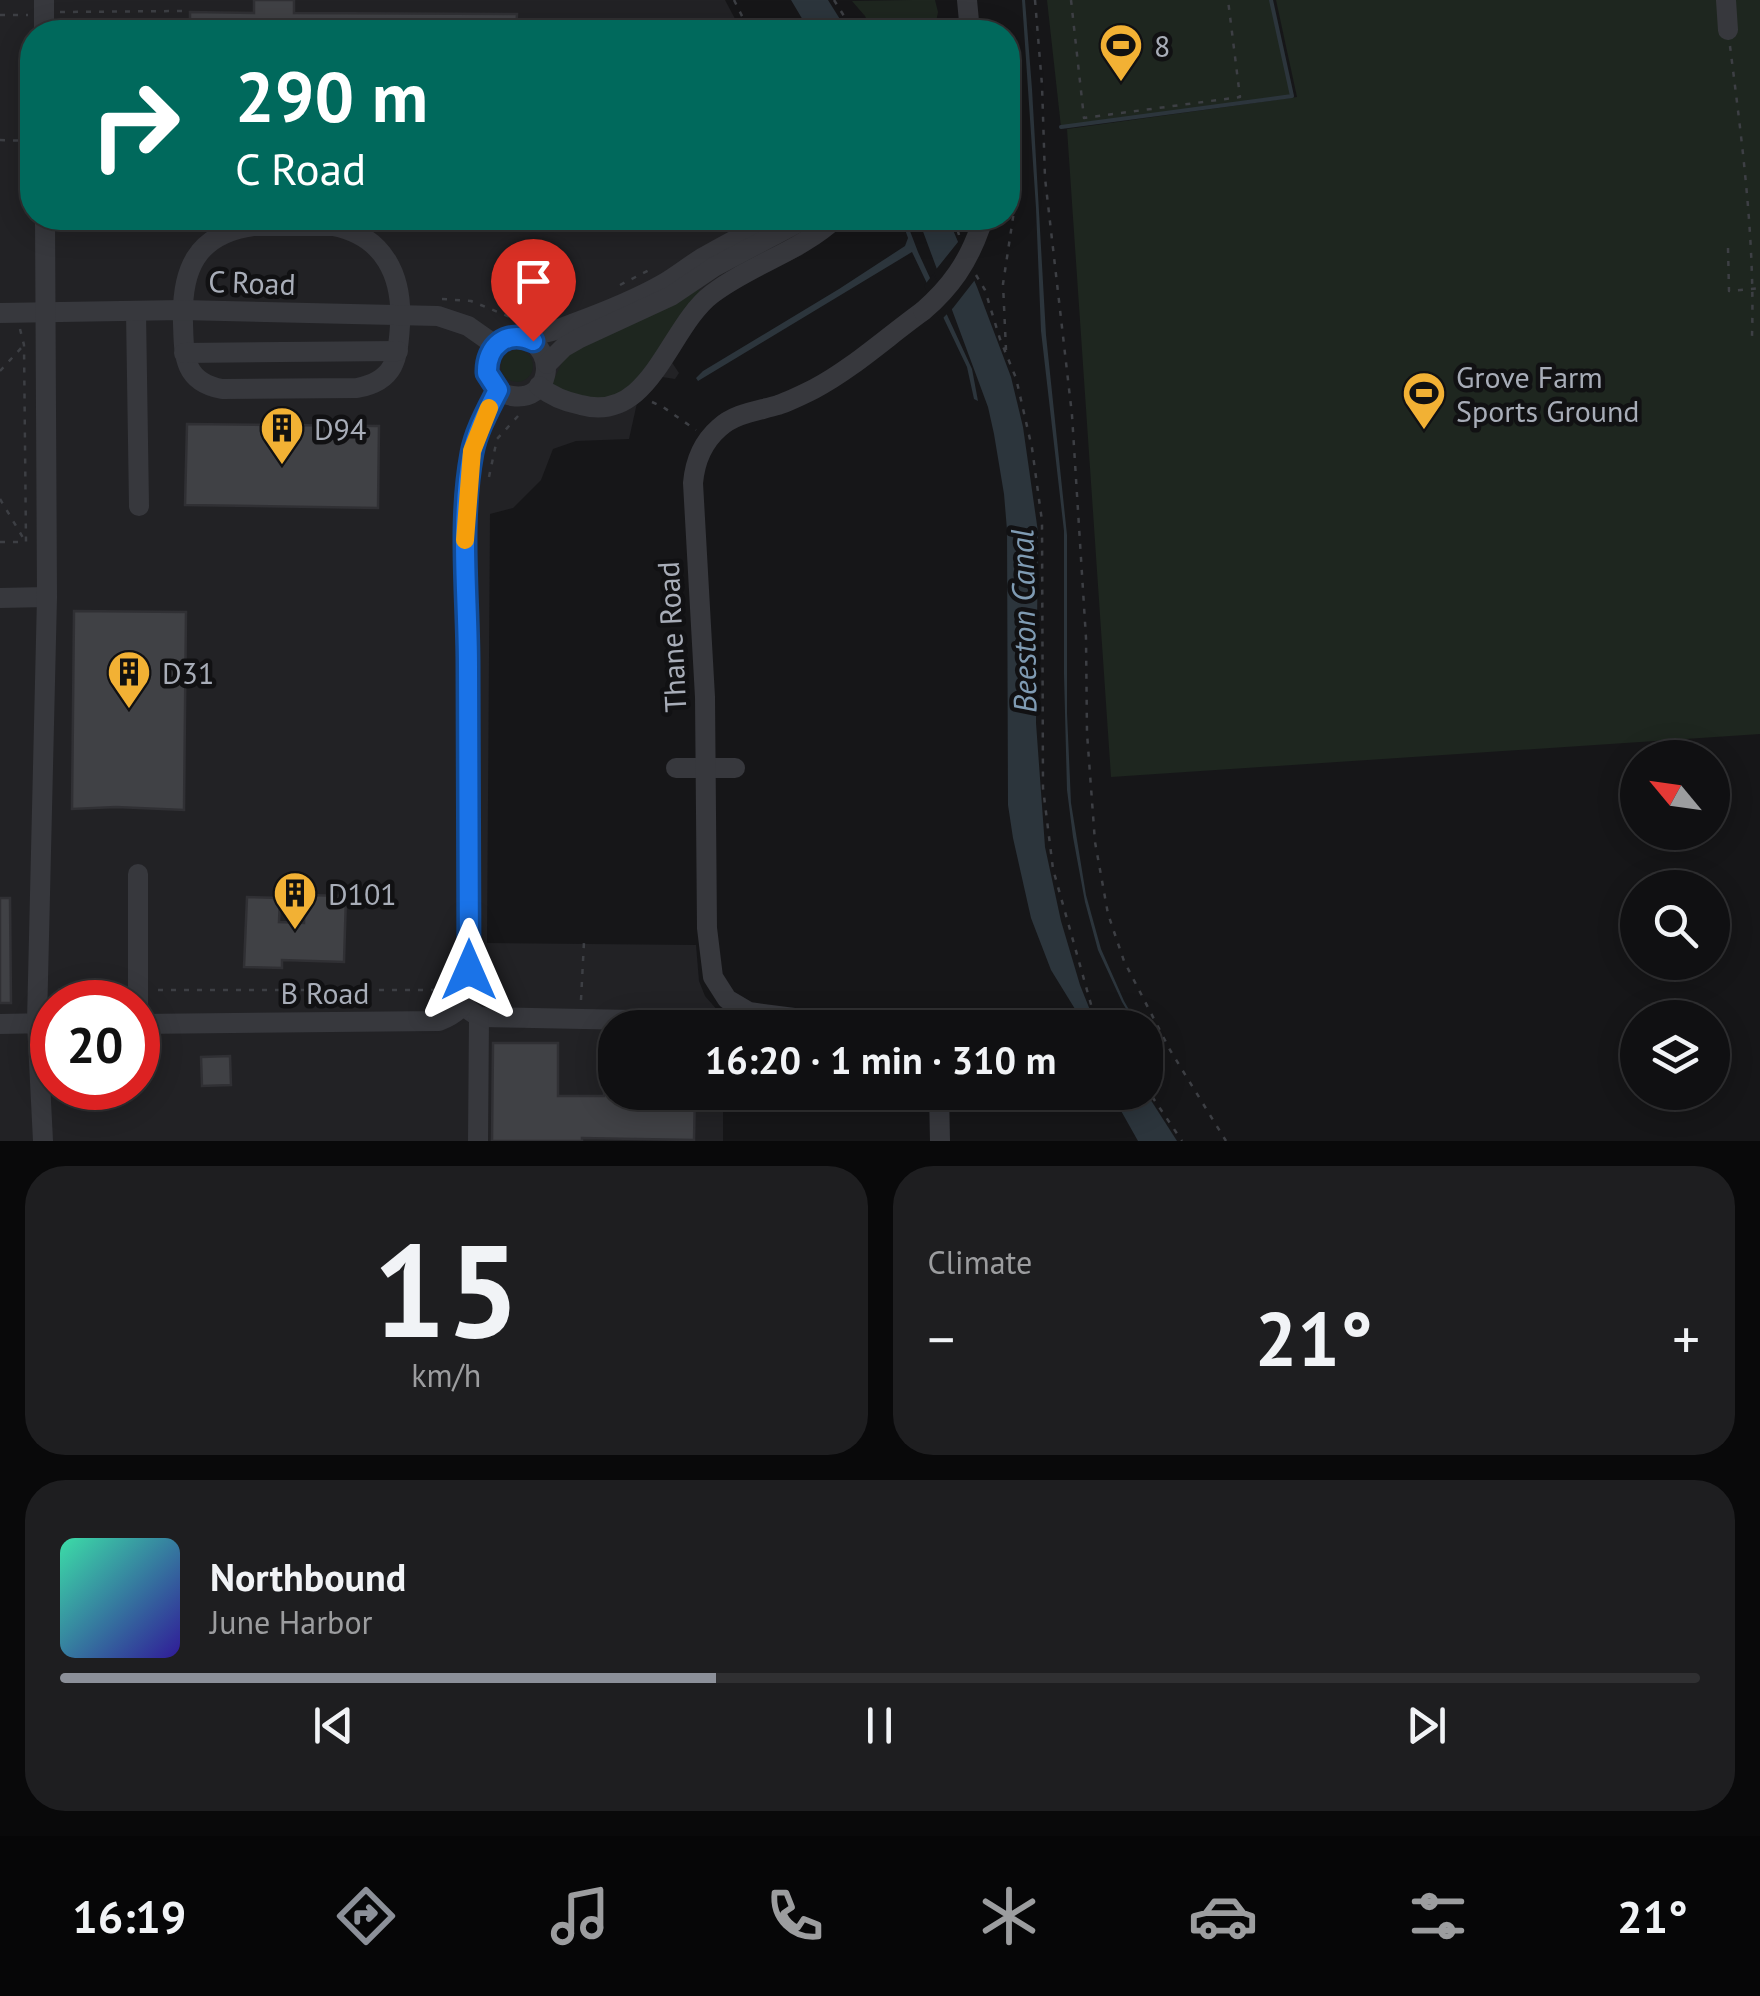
<!DOCTYPE html>
<meta charset="utf-8">
<style>
body{margin:0;font-family:"PT Sans",sans-serif;background:#1e1e20;color:#f1f3f6;height:100vh;display:flex;flex-direction:column;font-size:38px;white-space:nowrap}
*{box-sizing:border-box;margin:0}
p{font-size:32px;color:#9c9d9f}
.icon{flex:none;width:55px;height:55px;fill:none;stroke:currentColor;stroke-width:2;stroke-linecap:round;stroke-linejoin:round}
.map{position:relative;height:1141px;overflow:hidden}
.panel{display:flex;flex-direction:column;gap:25px;padding:25px;background:#09090a;flex:1}
.panel>*{flex:none}
.guide{position:absolute;left:20px;top:20px;width:1000px;height:210px;border-radius:40px;box-shadow:0 5px 25px #0003,0 0 0 2px #303032;background:#00695c;color:#fff;overflow:hidden}
.needle{width:65px;rotate:299deg}
.fabs{position:absolute;left:1620px;top:740px;display:grid;gap:20px}
.fabs a{display:grid;place-items:center;width:110px;height:110px;border-radius:50%;background:#101012;box-shadow:0 5px 25px #0003,0 0 0 2px #303032;font-size:50px}
.speed{position:absolute;left:30px;top:980px;display:flex;gap:20px;font-size:50px;font-weight:700;text-align:center}
.speed>*{display:grid;place-content:center;width:130px;height:130px;border-radius:50%;background:#101012;box-shadow:0 5px 25px #0003,0 0 0 2px #303032;line-height:1}
.speed .limit{border:15px solid #d22;background:#fff;color:#111}
.pin{position:absolute;display:grid;place-items:center;width:85px;height:85px;color:#fff;margin:-102px -42px;border-radius:50% 50% 50% 0;rotate:-45deg;box-shadow:0 0 10px #0007}
.pin .icon{rotate:45deg}
.me{position:absolute;width:110px;margin:-55px;rotate:0deg;stroke-linejoin:round;filter:drop-shadow(0 0 8px #0008)}
.turn{display:flex;align-items:center;gap:35px;height:210px;padding:0 50px;font-size:45px}
.turn .icon{width:130px;height:130px;stroke-width:2.5}
.turn b{display:block;font-size:70px;line-height:85px}
.big{font-size:75px;font-weight:700;line-height:1.1}
.panel .tile{flex:1;display:flex;flex-direction:column;justify-content:center;gap:15px;min-width:0;padding:0 35px;border-radius:40px;background:#1e1e20}
.panel .dial{align-items:center;gap:0}
.dial b{font-size:130px;line-height:1}
.song{display:flex;align-items:center;gap:30px}
.cover{width:120px;height:120px;border-radius:15px;background:linear-gradient(135deg,hsl(160 70% 55%),hsl(250 70% 35%))}
.played{height:10px;border-radius:5px;background:linear-gradient(90deg,#8c9099 40%,#303032 40%)}
.keys{display:flex;justify-content:space-around;direction:ltr}
.heat{display:flex;justify-content:space-between;align-items:center;font-size:55px;direction:ltr}
.panel .tiles{flex:1;display:grid;gap:25px;grid-template-columns:1fr 1fr}
.tile:last-child{grid-column:span 2}
.trip{position:absolute;left:598px;top:1010px;width:565px;height:100px;border-radius:40px;background:#101012;box-shadow:0 5px 25px #0003,0 0 0 2px #303032;font-weight:700;line-height:100px;text-align:center}
.tab-bar{display:flex;height:160px;justify-content:space-around;align-items:center;background:#060607;color:#9c9d9f}
.tab-bar .icon{width:70px;height:70px}
.tab-bar .active{color:#8c9099}
.tab-bar b{font-size:45px;color:#f1f3f6}
.map>svg:first-child{display:block}
.built{fill:#222225;fill-rule:evenodd}
.green{fill:#1e261f}
.water{fill:#2c353c}
.pier{fill:#161618}
.lines{fill:none;stroke-linecap:round;stroke-linejoin:round}
.stream{stroke:#2c353c;stroke-width:4}
.building{fill:#404145;stroke:#303034;stroke-width:2.5}
.path{stroke:#3d3f44;stroke-width:2.5;stroke-dasharray:5 8;stroke-linecap:butt}
.minor{stroke:#37383d;stroke-width:20}
.minor-bridge{stroke:#37383d;stroke-width:20}
.route-casing{stroke:#114b97;stroke-width:25}
.route{stroke:#1a73e8;stroke-width:18}
.slow{stroke:#f59e0b;stroke-width:18}
.labels{text-anchor:middle;dominant-baseline:central;stroke-width:9;stroke-linejoin:round;paint-order:stroke}
.poi-label{font-size:30px;fill:#a8adb8;stroke:#111113;text-anchor:start}
.street-label{font-size:30px;fill:#a8adb8;stroke:#111113}
.water-label{font-size:32px;font-style:italic;fill:#7f9bb3;stroke:#111113}
</style>
<div class="map">
<svg width="1760" height="1141" viewBox="0 0 1760 1141">
<rect width="100%" height="100%" fill="#161618"/>
<path class="built" d="M0,0H725L742,32H32V218H854L802,255L733,287L712,302L671,361L679,373L675,379L662,377L637,403L629,439L576,441L553,449L541,480L513,508L490,514L487,943L696,945L699,981L705,996L718,1011L721,1027L615,1028V1092L723,1093V1141H0ZM52,1002H138V1088H52Z"/>
<g class="green">
<path d="M912,0H935L938,12L934,32H872L865,16L852,1Z"/>
<path d="M1047,0H1271L1292,96L1061,127Z"/>
<path d="M1276,0H1760V734L1111,777L1067,129L1297,97Z"/>
<path d="M696,287L703,295L643,379L604,402L550,387L565,357Z"/>
<circle cx="517" cy="366" r="16"/>
</g>
<g class="water">
<path d="M791,0H828L848,32H810Z"/>
<path d="M1022,0H1025L1032,89L1046,335L1067,535V713L1071,803L1086,895L1101,949L1124,1001L1139,1027H1137L1122,1002L1098,950L1085,902L1073,837L1067,790L1064,674V531L1041,331L1036,208Z"/>
<path d="M901,218H905L918,252L972,369L978,401L974,399L967,367L912,252L698,381L696,378L703,371L839,289L905,246L908,238Z"/>
<path d="M918,218H948L977,287L1011,377L1023,427L1038,532L1036,723L1045,847L1061,921L1080,985L1090,1010L1104,1027H1077L1075,1009L1051,970L1031,918L1013,838L1008,805L1007,530L1004,494L994,434L988,407Z"/>
<path d="M960,1011L993,1021H1007L1016,1027H975L974,1025L961,1021L956,1017Z"/>
<path d="M1145,1091L1177,1141H1138L1111,1093Z"/>
</g>
<path class="pier" d="M962,237L978,276L953,308L940,321L924,286L933,274L942,292L934,272Z"/>
<g class="lines">
<path class="stream" d="M1061,127L1292,96L1271,0"/>
</g>
<g class="building">
<path d="M254,0H294V13L517,14L516,32H190V12L254,13Z"/>
<path d="M187,424L379,426L378,508L185,505Z"/>
<path d="M74,611L186,612L184,810L116,807L72,809Z"/>
<path d="M305,895L346,896L344,962L282,960V968L244,967L247,897L280,898L279,922L304,923Z"/>
<path d="M0,898H10L11,1003H0Z"/>
<path d="M605,1033H615V1092H695L694,1140L582,1138V1141H492L493,1043H558V1096H604Z"/>
<path d="M230,1056L231,1085L202,1086L201,1057Z"/>
</g>
<g class="lines">
<g class="path">
<path d="M734,0L750,32"/>
<path d="M834,0L854,32"/>
<path d="M1035,0L1042,85L1045,178L1072,415L1086,638L1087,733L1095,842L1108,914L1124,961L1170,1050L1226,1141"/>
<path d="M1071,0L1084,118L1240,97L1228,0"/>
<path d="M60,12L183,11"/>
<path d="M0,15H28"/>
<path d="M1730,46C1742,142 1755,239 1752,336"/>
<path d="M0,140L32,141"/>
<path d="M954,218L959,235"/>
<path d="M853,224L861,218"/>
<path d="M1728,248L1729,291L1760,288"/>
<path d="M976,275L985,290L1000,339L1016,378L1032,448L1042,521L1043,788L1053,869L1092,1008L1106,1028"/>
<path d="M620,285L653,268"/>
<path d="M442,299L471,301L515,319"/>
<path d="M20,329L24,345L26,542"/>
<path d="M1006,350L1003,284L1014,211L1013,177L1008,133"/>
<path d="M0,371L23,346"/>
<path d="M652,402L663,407L696,430"/>
<path d="M489,477L497,439L519,415"/>
<path d="M0,499L25,541"/>
<path d="M0,542H25"/>
<path d="M485,964L492,955"/>
<path d="M58,990H120"/>
<path d="M158,990H450"/>
<path d="M581,1000L584,942"/>
<path d="M1145,1086L1182,1141"/>
</g>
<g class="minor">
<path d="M44,0V32"/>
<path d="M967,0L970,32"/>
<path d="M1726,0L1728,30"/>
<path d="M253,226H333C385,236 403,277 400,325C398,359 395,381 357,388L222,389C183,382 184,355 183,323C181,270 196,234 253,226Z"/>
<path d="M136,312L139,506"/>
<path d="M0,313L182,310L438,316L468,326L495,345"/>
<path d="M524,337C559,352 550,402 512,396C486,392 478,359 498,343C507,336 517,337 527,336C542,334 558,330 572,324C602,313 635,300 663,284C677,276 689,266 702,258C726,244 752,231 776,218"/>
<path d="M184,353L398,351"/>
<path d="M547,364L564,347L578,339L671,296L714,267L807,218"/>
<path d="M539,386C551,396 566,402 581,405C651,424 668,327 712,294C751,264 800,252 836,218"/>
<path d="M0,598L47,597"/>
<path d="M676,768H735"/>
<path d="M463,1006L479,1017L684,1021"/>
<path d="M138,1008V874"/>
<path d="M0,1024L52,1023"/>
<path d="M138,1024L439,1021C467,1010 469,998 469,970L468,651L464,547L472,451L483,422L498,390"/>
<path d="M919,1028L896,1021L794,1018L749,1012L727,999L713,977L707,928L705,697L693,483C695,461 703,442 719,428C735,413 758,411 778,405C790,401 802,395 814,389C852,369 887,337 923,311"/>
<path d="M939,1092L940,1141"/>
<path d="M43,1141L37,1022L47,597L45,218"/>
<path d="M478,1141L479,1017"/>
</g>
<path class="minor-bridge" d="M923,311C951,287 968,262 980,228"/>
</g>
<g class="lines">
<g class="route-casing">
<path id="route" d="M469,970C469,869 468,767 468,666C468,595 459,523 472,453C476,431 488,410 498,390L487,373C486,346 507,329 533,341"/>
</g>
<use href="#route" class="route"/>
<path class="slow" d="M465,540L472,451L489,408"/>
</g>
<defs>
<g id="stadium-pin" transform="scale(2.25)"><path d="M0 17L-7.5 6A9.5 9.5 0 1 1 7.5 6Z" fill="#f2b134" stroke="#111113"/><path d="M0-5a6.5 5 0 1 0 0 10a6.5 5 0 1 0 0-10ZM-3.5-1.8h7v3.6h-7Z" fill="#111"/></g>
<g id="building-pin" transform="scale(2.25)"><path d="M0 17L-7.5 6A9.5 9.5 0 1 1 7.5 6Z" fill="#f2b134" stroke="#111113"/><path d="M-4-6H4V6H1V3H-1V6H-4ZM-2.5-4.3h1.7v1.8h-1.7ZM.8-4.3h1.7v1.8H.8ZM-2.5-1h1.7V.8h-1.7ZM.8-1h1.7V.8H.8Z" fill="#111"/></g>
</defs>
<g fill-rule="evenodd">
<use href="#stadium-pin" x="1121" y="45"/>
<use href="#stadium-pin" x="1424" y="393"/>
<use href="#building-pin" x="282" y="428"/>
<use href="#building-pin" x="129" y="672"/>
<use href="#building-pin" x="295" y="893"/>
</g>
<g class="labels">
<g class="poi-label">
<text x="1154" y="45">8</text>
<text x="1456" y="376">Grove Farm<tspan x="1456" dy="34">Sports Ground</tspan></text>
<text x="314" y="428">D94</text>
<text x="162" y="672">D31</text>
<text x="328" y="893">D101</text>
</g>
<g class="street-label">
<text transform="translate(252 282) rotate(2)">C Road</text>
<text transform="translate(671 637) rotate(-93)">Thane Road</text>
<text x="325" y="992">B Road</text>
</g>
<g class="water-label">
<text transform="translate(1023 621) rotate(-91)">Beeston Canal</text>
</g>
</g>
</svg>
<div class="fabs">
<a><svg class="needle" viewBox="-14 -14 28 28"><path d="M0-13l5 13h-10z" fill="#e53935"/><path d="M0 13l5-13h-10z" fill="#9c9d9f"/></svg></a>
<a><svg class="icon" aria-label="search" viewBox="0 0 24 24"><circle cx="10" cy="10" r="6"/><path d="M15 15l6 6"/></svg></a>
<a><svg class="icon" aria-label="layers" viewBox="0 0 24 24"><path d="M12 4l9 5-9 5-9-5zM3 14l9 5 9-5"/></svg></a>
</div>
<div class="speed"><div class="limit">20</div></div>
<div class="pin" style="left:533px;top:341px;background:#d93025"><svg class="icon" aria-label="arrive" viewBox="0 0 24 24"><path d="M6 21V4h12l-3 4 3 4H6"/></svg></div>
<svg class="me" style="left:469px;top:970px" viewBox="-20 -20 40 40"><path d="M0-17L14 15 0 8-14 15z" fill="#1a73e8" stroke="#fff" stroke-width="4"/></svg>
<div class="trip">16:20 · 1 min · 310 m</div>
<div class="guide">
<div class="turn"><svg class="icon" aria-label="right" viewBox="0 0 24 24"><path d="M7 20v-9h11M14 6l5 5-5 5"/></svg><div><b>290 m</b>C Road</div></div>
</div>
</div>
<section class="panel">
<div class="tiles">
<div class="tile dial"><b>15</b><p>km/h</p></div>
<div class="tile"><p>Climate</p>
<div class="heat"><a>−</a><b class="big">21°</b><a>+</a></div>
</div>
<div class="tile">
<div class="song"><i class="cover"></i><div><b>Northbound</b><p>June Harbor</p></div></div>
<div class="played"></div>
<div class="keys"><svg class="icon" aria-label="previous" viewBox="0 0 24 24"><path d="M18 5L8 12l10 7zM5 5v14"/></svg><svg class="icon" aria-label="pause" viewBox="0 0 24 24"><path d="M8 5v14M16 5v14"/></svg><svg class="icon" aria-label="next" viewBox="0 0 24 24"><path d="M6 5l10 7-10 7zM19 5v14"/></svg></div>
</div>
</div>
</section>
<nav class="tab-bar">
<b>16:19</b>
<svg class="icon active" aria-label="directions" viewBox="0 0 24 24"><path d="M12 3l9 9-9 9-9-9zM9 14v-3h6M13 9l2 2-2 2"/></svg>
<svg class="icon" aria-label="music" viewBox="0 0 24 24"><path d="M9 18V5l10-2v13"/><circle cx="6" cy="18" r="3"/><circle cx="16" cy="16" r="3"/></svg>
<svg class="icon" aria-label="phone" viewBox="0 0 24 24"><path d="M5 4h4l2 5-3 2q2 4 5 5l2-3 5 2v4C11 20 4 13 5 4z"/></svg>
<svg class="icon" aria-label="climate" viewBox="0 0 24 24"><path d="M12 3v18M4 7l16 10M4 17L20 7"/></svg>
<svg class="icon" aria-label="car" viewBox="0 0 24 24"><path d="M5 17H2v-5l4-1 3-4h7l3 4 3 1v5h-3M9 17h6M6 11h13"/><circle cx="7" cy="17" r="2"/><circle cx="17" cy="17" r="2"/></svg>
<svg class="icon" aria-label="filters" viewBox="0 0 24 24"><path d="M4 7h16M4 17h16"/><circle cx="9" cy="7" r="2"/><circle cx="15" cy="17" r="2"/></svg>
<b>21°</b>
</nav>
